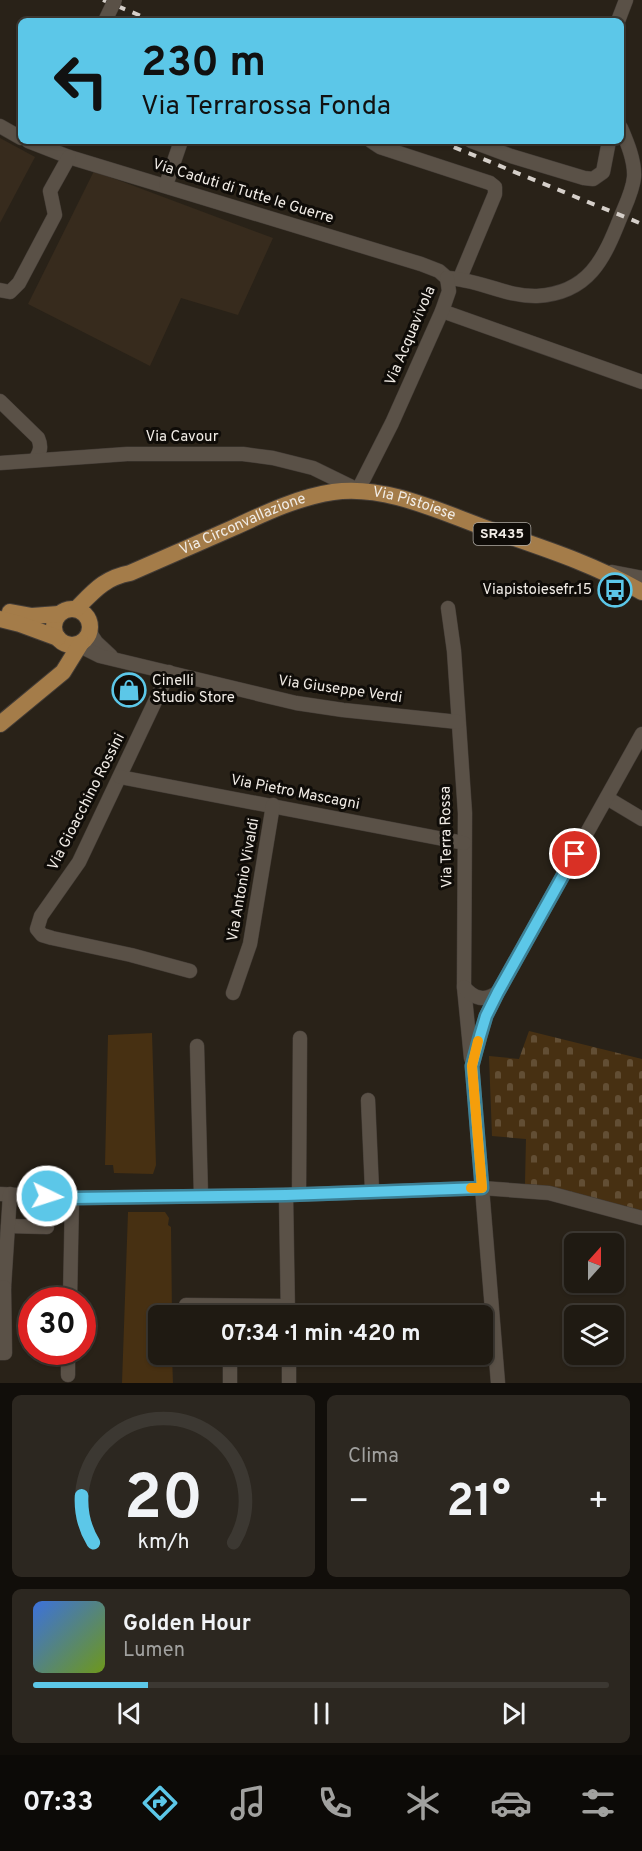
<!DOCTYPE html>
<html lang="it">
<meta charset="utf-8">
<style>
body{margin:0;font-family:Overpass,sans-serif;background:#2c2720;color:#f1f3f6;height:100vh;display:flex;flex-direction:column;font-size:22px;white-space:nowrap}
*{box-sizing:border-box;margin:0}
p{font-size:20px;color:#a1a19f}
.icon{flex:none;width:33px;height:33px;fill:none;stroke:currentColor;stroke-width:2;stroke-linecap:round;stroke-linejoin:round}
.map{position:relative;height:1383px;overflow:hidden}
.sheet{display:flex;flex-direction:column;gap:12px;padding:12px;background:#110e0a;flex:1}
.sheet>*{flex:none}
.banner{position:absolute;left:18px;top:18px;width:606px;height:126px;border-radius:9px;box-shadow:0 2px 4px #0004,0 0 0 2px #3c3832;background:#5cc7e8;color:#111;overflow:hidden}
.needle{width:39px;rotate:21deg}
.buttons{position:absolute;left:564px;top:1233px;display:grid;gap:12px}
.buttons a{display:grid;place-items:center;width:60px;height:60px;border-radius:9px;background:#1f1a12;box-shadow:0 2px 4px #0004,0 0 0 2px #3c3832;font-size:30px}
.speed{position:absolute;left:18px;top:1287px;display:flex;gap:12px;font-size:30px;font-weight:700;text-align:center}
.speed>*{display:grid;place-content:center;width:78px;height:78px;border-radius:50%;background:#1f1a12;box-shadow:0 2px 4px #0004,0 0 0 2px #3c3832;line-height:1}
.speed .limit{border:9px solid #d22;background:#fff;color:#111}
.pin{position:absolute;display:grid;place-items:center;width:51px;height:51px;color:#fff;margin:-26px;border:3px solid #fff;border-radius:50%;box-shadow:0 2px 6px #0007}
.me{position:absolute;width:66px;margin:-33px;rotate:94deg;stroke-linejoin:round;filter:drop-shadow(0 0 4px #0008)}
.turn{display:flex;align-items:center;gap:21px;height:126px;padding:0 24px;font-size:27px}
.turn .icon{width:78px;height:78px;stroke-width:2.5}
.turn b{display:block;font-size:42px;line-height:51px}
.big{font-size:45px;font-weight:700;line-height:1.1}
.sheet .card{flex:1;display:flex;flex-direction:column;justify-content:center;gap:9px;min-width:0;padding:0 21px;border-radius:9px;background:#2c2720}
.sheet .dial{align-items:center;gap:0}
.dial svg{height:156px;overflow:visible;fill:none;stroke:#3c3832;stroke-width:7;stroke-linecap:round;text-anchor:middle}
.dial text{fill:#f1f3f6;stroke:none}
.song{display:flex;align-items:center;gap:18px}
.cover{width:72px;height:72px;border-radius:9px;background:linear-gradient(135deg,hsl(220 70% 55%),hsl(80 70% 35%))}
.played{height:6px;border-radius:3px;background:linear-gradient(90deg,#5cc7e8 20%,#3c3832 20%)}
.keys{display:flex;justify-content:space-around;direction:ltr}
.heat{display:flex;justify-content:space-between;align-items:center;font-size:33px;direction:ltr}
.sheet .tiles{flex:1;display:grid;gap:12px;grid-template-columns:1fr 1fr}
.card:last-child{grid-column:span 2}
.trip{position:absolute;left:148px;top:1305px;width:345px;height:60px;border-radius:9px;background:#1f1a12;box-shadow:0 2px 4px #0004,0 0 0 2px #3c3832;font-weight:700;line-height:60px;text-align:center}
.tab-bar{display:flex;height:96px;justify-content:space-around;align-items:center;background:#0c0a07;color:#a1a19f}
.tab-bar .icon{width:42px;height:42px}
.tab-bar .selected{color:#5cc7e8}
.tab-bar b{font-size:27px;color:#f1f3f6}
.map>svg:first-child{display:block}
.built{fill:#372b1d}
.cemetery{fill:url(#cemetery-stones)}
.park{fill:#473012}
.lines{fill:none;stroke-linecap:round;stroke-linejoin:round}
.minor-casing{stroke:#433c36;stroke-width:15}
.major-casing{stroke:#433c36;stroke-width:18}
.minor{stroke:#5a5147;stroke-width:14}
.major{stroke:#a47c49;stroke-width:16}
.rail{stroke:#d5cfc9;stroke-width:4;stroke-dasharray:8 8;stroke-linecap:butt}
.minor-bridge-casing{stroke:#433c36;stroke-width:15;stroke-linecap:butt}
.minor-bridge{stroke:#5a5147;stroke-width:14}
.route-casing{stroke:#3c8197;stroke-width:15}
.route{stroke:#5cc7e8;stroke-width:10}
.slow{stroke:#f59e0b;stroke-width:10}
.labels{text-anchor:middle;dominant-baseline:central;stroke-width:6;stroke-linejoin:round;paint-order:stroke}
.shield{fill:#0f0c08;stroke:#ada9a3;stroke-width:1.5}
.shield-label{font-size:14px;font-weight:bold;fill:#f1ece6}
.street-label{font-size:15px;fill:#f1ece6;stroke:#0f0c08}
.poi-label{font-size:15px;fill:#f1ece6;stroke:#0f0c08;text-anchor:end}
</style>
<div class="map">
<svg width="642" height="1383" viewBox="0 0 642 1383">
<defs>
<pattern id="cemetery-stones" width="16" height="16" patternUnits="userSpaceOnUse" patternTransform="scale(1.5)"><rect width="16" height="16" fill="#473012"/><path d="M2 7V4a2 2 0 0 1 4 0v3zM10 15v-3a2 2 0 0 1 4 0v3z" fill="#624e34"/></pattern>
</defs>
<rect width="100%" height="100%" fill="#292218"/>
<g class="built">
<path d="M0,138L35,157L0,223Z"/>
<path d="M94,171L273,238L238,315L181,298L150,366L28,304Z"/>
</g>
<path class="cemetery" d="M529,1031L642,1059V1213L525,1184L526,1139L492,1136L489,1056L519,1059Z"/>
<g class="park">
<path d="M152,1033L156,1165L153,1174L114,1173L113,1165H105L108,1035Z"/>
<path d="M128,1212H165L169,1218L168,1225L171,1227L172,1315L159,1316V1354L172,1355L173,1383H122Z"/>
</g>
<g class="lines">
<g class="minor-casing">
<g id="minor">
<path d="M618,21L626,0"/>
<path d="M0,126L21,138"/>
<path d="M28,141L69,157L421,264L439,271L447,278"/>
<path d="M371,141L380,147L490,183L495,187V194L460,278"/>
<path d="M471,141L511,156L584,178L593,179L603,172L609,141"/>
<path d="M166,185L181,141"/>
<path d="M447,278C478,279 506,297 537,296C589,293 604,259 621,216C626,204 633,190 634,177C635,161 627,142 621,128"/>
<path d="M0,290L10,292L19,283L55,215L50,191L69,157"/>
<path d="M442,311L642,382"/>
<path d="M0,401L38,438C42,447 40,452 35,460"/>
<path d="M0,463L127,454H243L273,458L313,468L358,490L392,423L442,311L449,291L447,278"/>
<path d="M612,572L642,578"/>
<path d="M448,608L454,651L465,813L464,987L471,1058"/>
<path d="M90,633L96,642L111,656"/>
<path d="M81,643L86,649L100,656L296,703L343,710L458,722"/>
<path d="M169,672L79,862L41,916L37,929L42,935L52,938L131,955L190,971"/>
<path d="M120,777L464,843"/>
<path d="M607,798L642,819"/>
<path d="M464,987C474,999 485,1002 498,992"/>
<path d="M233,993L250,944L273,805"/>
<path d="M197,1046L201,1196"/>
<path d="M368,1100L372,1190"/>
<path d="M299,1193L300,1038"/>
<path d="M0,1194L72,1198L286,1195L482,1188L549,1193L642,1218"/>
<path d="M286,1195L288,1316"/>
<path d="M8,1226L47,1227V1196"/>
<path d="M0,1294L4,1287L10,1194"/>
<path d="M70,1300L72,1198"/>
<path d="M186,1316V1305L288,1306"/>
<path d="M0,1353H5L4,1287"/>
<path d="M68,1375V1352"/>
<path d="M230,1383V1354"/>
<path d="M289,1383V1354"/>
<path d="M498,1383L472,1066L486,1016L498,992L642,734"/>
</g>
</g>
<g class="major-casing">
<g id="major">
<circle cx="72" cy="627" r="18"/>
<path id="s1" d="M76,609C94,591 104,578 130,573C165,558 200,542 235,527C265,513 299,497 333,492C385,484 443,513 491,530C543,548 594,564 642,592"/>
<path d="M10,612L32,616L59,614"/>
<path d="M0,619L20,624L58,638"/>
<path d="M0,724L63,672L81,643"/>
</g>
</g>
<use href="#minor" class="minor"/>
<use href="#major" class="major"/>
<g class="rail">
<path d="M103,0L153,21"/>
<path d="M439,141L642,224"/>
</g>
<g class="minor-bridge-casing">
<path id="minor-bridge" d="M105,21L115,0"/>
</g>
<use href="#minor-bridge" class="minor-bridge"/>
</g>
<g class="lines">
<g class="route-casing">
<path id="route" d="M47,1196L72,1198L286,1195L482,1188L472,1066L480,1036L486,1016L498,992L575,854"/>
</g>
<use href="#route" class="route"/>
<path class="slow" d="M471,1188H482L472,1066L478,1041"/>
</g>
<defs>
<g id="bus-ring" transform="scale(1.725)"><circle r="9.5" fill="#0f0c08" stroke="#5cc7e8" stroke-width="1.5"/><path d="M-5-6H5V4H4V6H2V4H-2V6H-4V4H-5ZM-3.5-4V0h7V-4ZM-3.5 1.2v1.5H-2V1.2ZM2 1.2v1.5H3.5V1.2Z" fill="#5cc7e8"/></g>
<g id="shop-ring" transform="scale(1.725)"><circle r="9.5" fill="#0f0c08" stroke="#5cc7e8" stroke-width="1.5"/><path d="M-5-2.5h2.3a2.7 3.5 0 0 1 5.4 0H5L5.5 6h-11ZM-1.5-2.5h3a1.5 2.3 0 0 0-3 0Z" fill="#5cc7e8"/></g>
</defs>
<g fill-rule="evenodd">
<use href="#bus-ring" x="615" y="590"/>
<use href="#shop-ring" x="129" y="690"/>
</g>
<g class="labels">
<rect class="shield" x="473.5" y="523" width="57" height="22" rx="4.5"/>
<g class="shield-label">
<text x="502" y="534">SR435</text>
</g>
<g class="street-label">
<text transform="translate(243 192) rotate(17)">Via Caduti di Tutte le Guerre</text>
<text transform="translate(411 336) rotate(-67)">Via Acquavivola</text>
<text x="182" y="437">Via Cavour</text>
<text stroke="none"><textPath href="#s1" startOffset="368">Via Pistoiese</textPath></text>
<text stroke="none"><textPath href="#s1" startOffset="189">Via Circonvallazione</textPath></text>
<text transform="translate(340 690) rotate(8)">Via Giuseppe Verdi</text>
<text transform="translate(295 793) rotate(11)">Via Pietro Mascagni</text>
<text transform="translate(87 802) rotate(-63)">Via Gioacchino Rossini</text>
<text transform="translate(447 837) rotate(-91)">Via Terra Rossa</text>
<text transform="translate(244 880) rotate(-80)">Via Antonio Vivaldi</text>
</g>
<g class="poi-label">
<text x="592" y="590">Viapistoiesefr.15</text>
<text x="152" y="681" text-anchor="start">Cinelli<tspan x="152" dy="17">Studio Store</tspan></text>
</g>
</g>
</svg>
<div class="buttons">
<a><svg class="needle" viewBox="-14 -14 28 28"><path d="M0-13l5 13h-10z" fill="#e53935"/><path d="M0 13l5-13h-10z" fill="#a1a19f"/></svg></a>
<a><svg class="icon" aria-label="layers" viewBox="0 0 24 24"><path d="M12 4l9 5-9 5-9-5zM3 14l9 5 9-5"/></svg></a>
</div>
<div class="speed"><div class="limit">30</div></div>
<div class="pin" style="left:575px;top:854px;background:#d93025"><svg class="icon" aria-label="arrive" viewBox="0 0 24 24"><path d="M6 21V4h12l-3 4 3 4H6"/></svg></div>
<svg class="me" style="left:47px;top:1196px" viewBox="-20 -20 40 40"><circle r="17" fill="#5cc7e8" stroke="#fff" stroke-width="3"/><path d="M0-11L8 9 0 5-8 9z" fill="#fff"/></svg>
<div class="trip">07:34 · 1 min · 420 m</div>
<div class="banner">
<div class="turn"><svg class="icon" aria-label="left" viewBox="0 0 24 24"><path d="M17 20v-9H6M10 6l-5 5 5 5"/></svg><div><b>230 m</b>Via Terrarossa Fonda</div></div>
</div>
</div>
<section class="sheet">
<div class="tiles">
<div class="card dial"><svg viewBox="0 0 100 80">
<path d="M14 69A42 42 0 1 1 86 69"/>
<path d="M14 69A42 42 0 0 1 8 45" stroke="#5cc7e8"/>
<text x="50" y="56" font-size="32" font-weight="700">20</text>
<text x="50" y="72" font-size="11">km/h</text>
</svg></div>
<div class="card"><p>Clima</p>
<div class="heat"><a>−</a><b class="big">21°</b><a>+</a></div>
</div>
<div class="card">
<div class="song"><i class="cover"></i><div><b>Golden Hour</b><p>Lumen</p></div></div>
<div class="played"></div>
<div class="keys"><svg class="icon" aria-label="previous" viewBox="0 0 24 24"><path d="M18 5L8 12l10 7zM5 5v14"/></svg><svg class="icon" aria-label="pause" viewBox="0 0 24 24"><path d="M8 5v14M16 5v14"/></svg><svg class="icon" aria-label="next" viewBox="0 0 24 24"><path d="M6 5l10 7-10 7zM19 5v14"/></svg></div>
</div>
</div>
</section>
<nav class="tab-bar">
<b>07:33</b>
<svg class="icon selected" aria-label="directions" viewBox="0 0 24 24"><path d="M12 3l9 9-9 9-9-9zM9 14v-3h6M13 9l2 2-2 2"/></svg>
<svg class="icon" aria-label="music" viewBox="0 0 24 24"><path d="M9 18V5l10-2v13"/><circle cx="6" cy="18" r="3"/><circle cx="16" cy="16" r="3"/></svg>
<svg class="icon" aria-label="phone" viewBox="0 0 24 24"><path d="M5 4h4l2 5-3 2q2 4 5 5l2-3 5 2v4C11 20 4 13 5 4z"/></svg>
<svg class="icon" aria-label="climate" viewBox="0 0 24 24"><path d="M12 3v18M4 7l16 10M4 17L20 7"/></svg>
<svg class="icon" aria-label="car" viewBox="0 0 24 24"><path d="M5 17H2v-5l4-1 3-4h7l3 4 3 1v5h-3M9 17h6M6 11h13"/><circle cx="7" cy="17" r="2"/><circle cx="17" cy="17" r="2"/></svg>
<svg class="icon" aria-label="filters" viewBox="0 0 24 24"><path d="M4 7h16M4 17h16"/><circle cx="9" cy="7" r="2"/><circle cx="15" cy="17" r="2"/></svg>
</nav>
